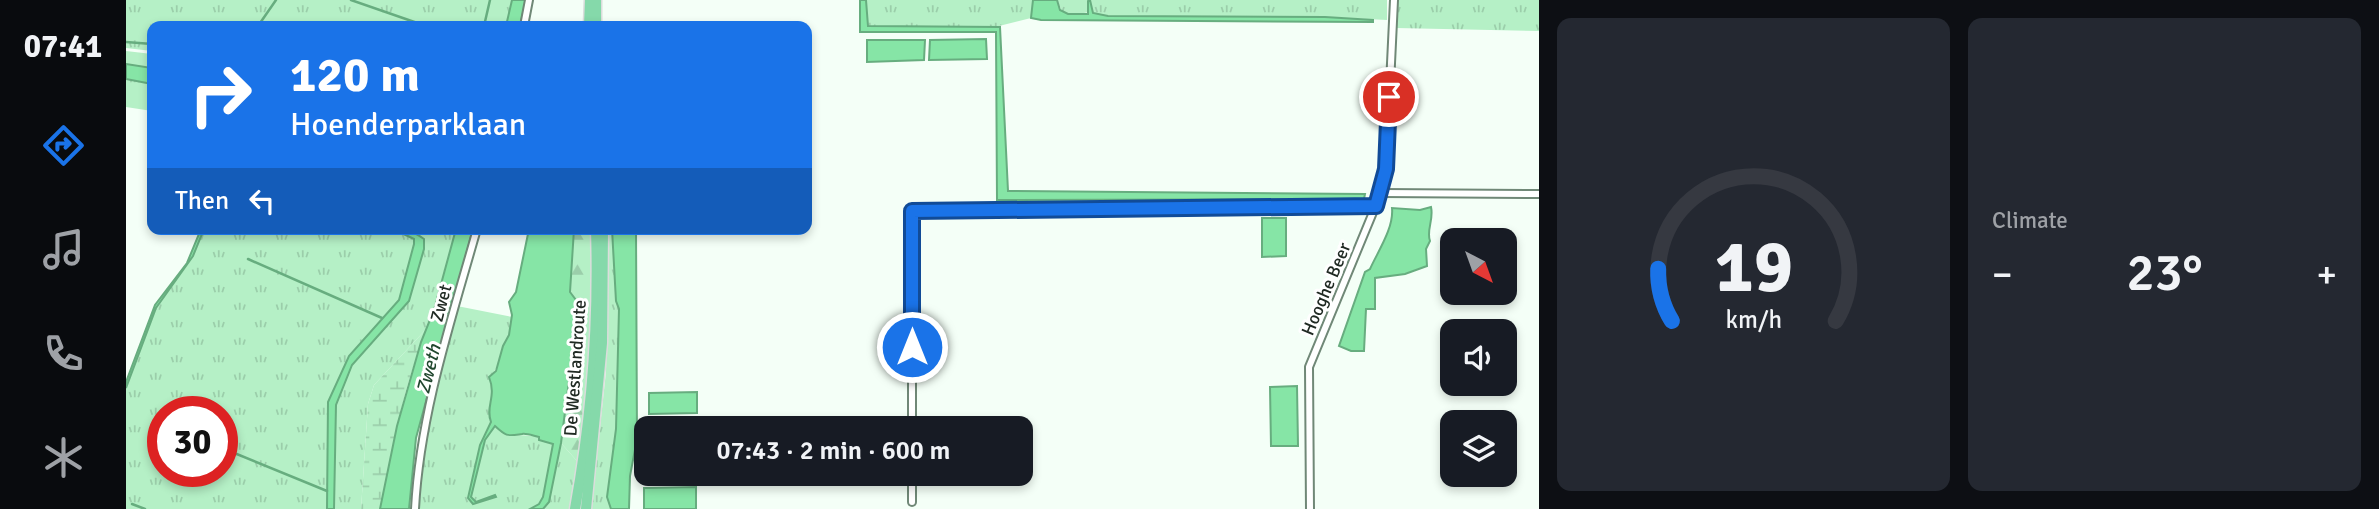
<!DOCTYPE html>
<meta charset="utf-8">
<style>
body{margin:0;font-family:Signika,sans-serif;background:#242831;color:#f1f3f6;height:100vh;display:flex;flex-direction:column;font-size:26px;white-space:nowrap}
*{box-sizing:border-box;margin:0}
p{font-size:23px;color:#9ea1a6}
.icon{flex:none;width:38px;height:38px;fill:none;stroke:currentColor;stroke-width:2;stroke-linecap:round;stroke-linejoin:round}
.map{position:relative;flex:1;overflow:hidden}
.details{display:flex;flex-direction:column;gap:18px;padding:18px;background:#0d0f14;width:840px}
.details>*{flex:none}
.hud{position:absolute;left:21px;top:21px;width:665px;height:214px;border-radius:14px;box-shadow:0 4px 10px #0003;background:#1a73e8;color:#fff;overflow:hidden}
.needle{width:46px;rotate:139deg}
.buttons{position:absolute;left:1314px;top:228px;display:grid;gap:14px}
.buttons a{display:grid;place-items:center;width:77px;height:77px;border-radius:14px;background:#171b24;box-shadow:0 4px 10px #0003;font-size:35px}
.speed{position:absolute;left:21px;top:396px;display:flex;gap:14px;font-size:35px;font-weight:700;text-align:center}
.speed>*{display:grid;place-content:center;width:91px;height:91px;border-radius:50%;background:#171b24;box-shadow:0 4px 10px #0003;line-height:1}
.speed .limit{border:10px solid #d22;background:#fff;color:#111}
.pin{position:absolute;display:grid;place-items:center;width:60px;height:60px;color:#fff;margin:-30px;border:4px solid #fff;border-radius:50%;box-shadow:0 2px 7px #0007}
.me{position:absolute;width:77px;margin:-38px;rotate:0deg;stroke-linejoin:round;filter:drop-shadow(0 0 5px #0008)}
.turn{display:flex;align-items:center;gap:24px;height:147px;padding:0 28px;font-size:32px}
.turn .icon{width:91px;height:91px;stroke-width:2.5}
.turn b{display:block;font-size:49px;line-height:60px}
.then{display:flex;align-items:center;height:66px;padding:0 28px;background:#0003;gap:14px;font-size:26px}
.big{font-size:52px;font-weight:600;line-height:1.1}
.details .widget{flex:1;display:flex;flex-direction:column;justify-content:center;gap:10px;min-width:0;padding:0 24px;border-radius:14px;background:#242831}
.details .dial{align-items:center;gap:0}
.dial svg{height:182px;overflow:visible;fill:none;stroke:#363941;stroke-width:7;stroke-linecap:round;text-anchor:middle}
.dial text{fill:#f1f3f6;stroke:none}
.heat{display:flex;justify-content:space-between;align-items:center;font-size:38px;direction:ltr}
.details .tiles{flex:1;display:grid;gap:18px;grid-template-columns:repeat(2,1fr)}
.trip{position:absolute;left:508px;top:416px;width:399px;height:70px;border-radius:14px;background:#171b24;box-shadow:0 4px 10px #0003;font-weight:600;line-height:70px;text-align:center}
main{display:flex;flex:1;min-height:0}
.tab-bar{display:flex;flex-direction:column;width:126px;justify-content:space-around;align-items:center;background:#090b0e;color:#9ea1a6}
.tab-bar .icon{width:49px;height:49px}
.tab-bar .on{color:#1a73e8}
.tab-bar b{font-size:32px;color:#f1f3f6}
.map>svg:first-child{display:block}
.grass{fill:url(#grass-tufts);fill-rule:evenodd}
.forest{fill:url(#forest-firs)}
.wetland{fill:url(#wetland-marsh)}
.water{fill:#86e5a6;stroke:#67ad7f;stroke-width:2}
.lines{fill:none;stroke-linecap:round;stroke-linejoin:round}
.stream{stroke:#67ad7f;stroke-width:2.5}
.street-casing{stroke:#708877;stroke-width:10}
.primary-casing{stroke:#dbdddc;stroke-width:13}
.street{stroke:#fff;stroke-width:6}
.primary{stroke:#85d9aa;stroke-width:10}
.route-casing{stroke:#114b97;stroke-width:18}
.route{stroke:#1a73e8;stroke-width:12}
.labels{text-anchor:middle;dominant-baseline:central;stroke-width:6;stroke-linejoin:round;paint-order:stroke}
.street-label{font-size:18px;fill:#202a23;stroke:#fff}
.water-label{font-size:19px;font-style:italic;fill:#20472e;stroke:#fff}
</style>
<main>
<nav class="tab-bar">
<b>07:41</b>
<svg class="icon on" aria-label="directions" viewBox="0 0 24 24"><path d="M12 3l9 9-9 9-9-9zM9 14v-3h6M13 9l2 2-2 2"/></svg>
<svg class="icon" aria-label="music" viewBox="0 0 24 24"><path d="M9 18V5l10-2v13"/><circle cx="6" cy="18" r="3"/><circle cx="16" cy="16" r="3"/></svg>
<svg class="icon" aria-label="phone" viewBox="0 0 24 24"><path d="M5 4h4l2 5-3 2q2 4 5 5l2-3 5 2v4C11 20 4 13 5 4z"/></svg>
<svg class="icon" aria-label="climate" viewBox="0 0 24 24"><path d="M12 3v18M4 7l16 10M4 17L20 7"/></svg>
</nav>
<div class="map">
<svg width="1413" height="509" viewBox="0 0 1413 509">
<defs>
<pattern id="grass-tufts" width="24" height="20" patternUnits="userSpaceOnUse" patternTransform="scale(1.75)"><rect width="24" height="20" fill="#b5f0c6"/><path d="M3 7l-1-3M5 7V3M7 7l1-3M15 17l-1-3M17 17v-4M19 17l1-3" fill="none" stroke="#9bceaa"/></pattern>
<pattern id="forest-firs" width="22" height="20" patternUnits="userSpaceOnUse" patternTransform="scale(1.75)"><rect width="22" height="20" fill="#b5f0c6"/><path d="M5 1l3.5 6h-7zM16 11l3.5 6h-7z" fill="#9bceaa"/></pattern>
<pattern id="wetland-marsh" width="20" height="14" patternUnits="userSpaceOnUse" patternTransform="scale(1.75)"><rect width="20" height="14" fill="#b5f0c6"/><path d="M1 5h8M5 5V1M11 12h8M15 12V8" fill="none" stroke="#9bceaa"/></pattern>
</defs>
<rect width="100%" height="100%" fill="#f4fff7"/>
<g class="grass">
<path d="M0,0H386L380,26H26V51L0,48Z"/>
<path d="M740,0H907L905,18L873,26H741Z"/>
<path d="M931,0H963V12L953,14L937,13Z"/>
<path d="M964,0H1261V20L1199,17L982,16L967,13Z"/>
<path d="M1271,0H1413V31L1270,28Z"/>
<path d="M0,51L26,54V68L0,64Z"/>
<path d="M0,79L26,84V111L0,107Z"/>
<path d="M78,229H267L289,239L273,300L223,356L202,402L201,509H0V388L30,308L67,256ZM37,411H96V471H37Z"/>
<path d="M281,229H330L303,326L248,385L242,404L235,509H208L210,405L226,365L283,301L298,249V239Z"/>
<path d="M480,229H486L490,301L493,308L490,429L481,497L485,509H465L480,372L482,275Z"/>
<path d="M331,306L386,317L382,338L378,343L373,364L363,379L368,391L363,419C380,442 391,432 414,437V440L435,443L451,461L443,509H291L296,450Z"/>
</g>
<path class="forest" d="M448,229H465C469,307 464,384 451,461L435,443L453,304L444,292Z"/>
<path class="wetland" d="M303,326C277,383 267,448 254,509H235L242,404L248,385Z"/>
<g class="water">
<path d="M386,0H400L394,26H380Z"/>
<path d="M734,0H740L742,26L874,27L882,191L1239,194L1238,199L871,200L870,32H734Z"/>
<path d="M907,0H931L934,10L942,14H962V1L964,0L967,13L982,16L1199,17L1247,20V22L915,20L905,18Z"/>
<path d="M860,39L861,59L803,60L804,40Z"/>
<path d="M741,40H799L798,60L741,62Z"/>
<path d="M0,64L26,68V84L0,79Z"/>
<path d="M1305,207C1308,220 1300,230 1304,241L1300,249L1301,266L1279,274L1249,278V309H1240L1238,351H1225L1213,346L1239,272L1244,269C1252,251 1268,228 1266,208L1294,210Z"/>
<path d="M1136,218H1160V256L1136,257Z"/>
<path d="M75,229H78L67,256L30,308L0,388V382L29,305L61,263Z"/>
<path d="M267,229C280,229 287,231 298,239V249L283,301L226,365L210,405L208,509H201L202,402L223,356L273,300L288,244V239Z"/>
<path d="M330,229H347L290,438L283,509H254L271,426L295,342L308,310Z"/>
<path d="M403,229H448L444,292L453,304L435,443L423,502L417,509H404L413,504L417,497L427,444L413,440V437C408,436 400,433 396,434C381,436 381,437 369,426L359,440L345,497L350,502L369,495L370,497L347,504L342,498L354,445L365,422C359,406 371,397 363,377L370,371L377,346L383,335L386,315L383,302L390,292Z"/>
<path d="M486,229H510L511,439L504,476L503,509H485L481,497L490,429L493,309L490,301Z"/>
<path d="M1171,386L1172,446H1145L1144,387Z"/>
<path d="M571,392V413L523,414V393Z"/>
<path d="M570,487V509H518V488Z"/>
</g>
<g class="lines">
<g class="stream">
<path d="M225,0L300,26"/>
<path d="M132,26L150,0"/>
<path d="M358,26L364,0"/>
<path d="M0,42L26,44"/>
<path d="M122,259L256,318"/>
<path d="M96,448L201,491"/>
<path d="M6,504L19,509"/>
</g>
<g class="street-casing">
<g id="street">
<path d="M398,26L403,0"/>
<path d="M1255,193L1413,194"/>
<path d="M786,429V211L1250,207"/>
<path d="M786,474V502"/>
<path d="M289,509C294,414 325,321 351,229"/>
<path d="M1184,509L1183,367L1255,193L1260,169L1268,0"/>
</g>
</g>
<g class="primary-casing">
<g id="primary">
<path d="M463,26L464,0"/>
<path d="M470,26V0"/>
<path d="M449,509C466,416 473,324 470,229"/>
<path d="M460,509L476,343L477,229"/>
</g>
</g>
<use href="#street" class="street"/>
<use href="#primary" class="primary"/>
</g>
<g class="lines">
<g class="route-casing">
<path id="route" d="M786,347V211L1250,206L1260,169L1263,97"/>
</g>
<use href="#route" class="route"/>
</g>
<g class="labels">
<g class="street-label">
<text transform="translate(1200 289) rotate(-67)">Hooghe Beer</text>
<text transform="translate(315 303) rotate(-75)">Zwet</text>
<text transform="translate(449 368) rotate(-86)">De Westlandroute</text>
</g>
<g class="water-label">
<text transform="translate(303 369) rotate(-76)">Zweth</text>
</g>
</g>
</svg>
<div class="buttons">
<a><svg class="needle" viewBox="-14 -14 28 28"><path d="M0-13l5 13h-10z" fill="#e53935"/><path d="M0 13l5-13h-10z" fill="#9ea1a6"/></svg></a>
<a><svg class="icon" aria-label="sound" viewBox="0 0 24 24"><path d="M4 9h4l5-4v14l-5-4H4zM17 9q2 3 0 6"/></svg></a>
<a><svg class="icon" aria-label="layers" viewBox="0 0 24 24"><path d="M12 4l9 5-9 5-9-5zM3 14l9 5 9-5"/></svg></a>
</div>
<div class="speed"><div class="limit">30</div></div>
<div class="pin" style="left:1263px;top:97px;background:#d93025"><svg class="icon" aria-label="arrive" viewBox="0 0 24 24"><path d="M6 21V4h12l-3 4 3 4H6"/></svg></div>
<svg class="me" style="left:786px;top:347px" viewBox="-20 -20 40 40"><circle r="17" fill="#1a73e8" stroke="#fff" stroke-width="3"/><path d="M0-11L8 9 0 5-8 9z" fill="#fff"/></svg>
<div class="trip">07:43 · 2 min · 600 m</div>
<div class="hud">
<div class="turn"><svg class="icon" aria-label="right" viewBox="0 0 24 24"><path d="M7 20v-9h11M14 6l5 5-5 5"/></svg><div><b>120 m</b>Hoenderparklaan</div></div>
<div class="then">Then<svg class="icon" aria-label="left" viewBox="0 0 24 24"><path d="M17 20v-9H6M10 6l-5 5 5 5"/></svg></div>
</div>
</div>
<section class="details">
<div class="tiles">
<div class="widget dial"><svg viewBox="0 0 100 80">
<path d="M14 69A42 42 0 1 1 86 69"/>
<path d="M14 69A42 42 0 0 1 8 46" stroke="#1a73e8"/>
<text x="50" y="56" font-size="32" font-weight="700">19</text>
<text x="50" y="72" font-size="11">km/h</text>
</svg></div>
<div class="widget"><p>Climate</p>
<div class="heat"><a>−</a><b class="big">23°</b><a>+</a></div>
</div>
</div>
</section>
</main>
